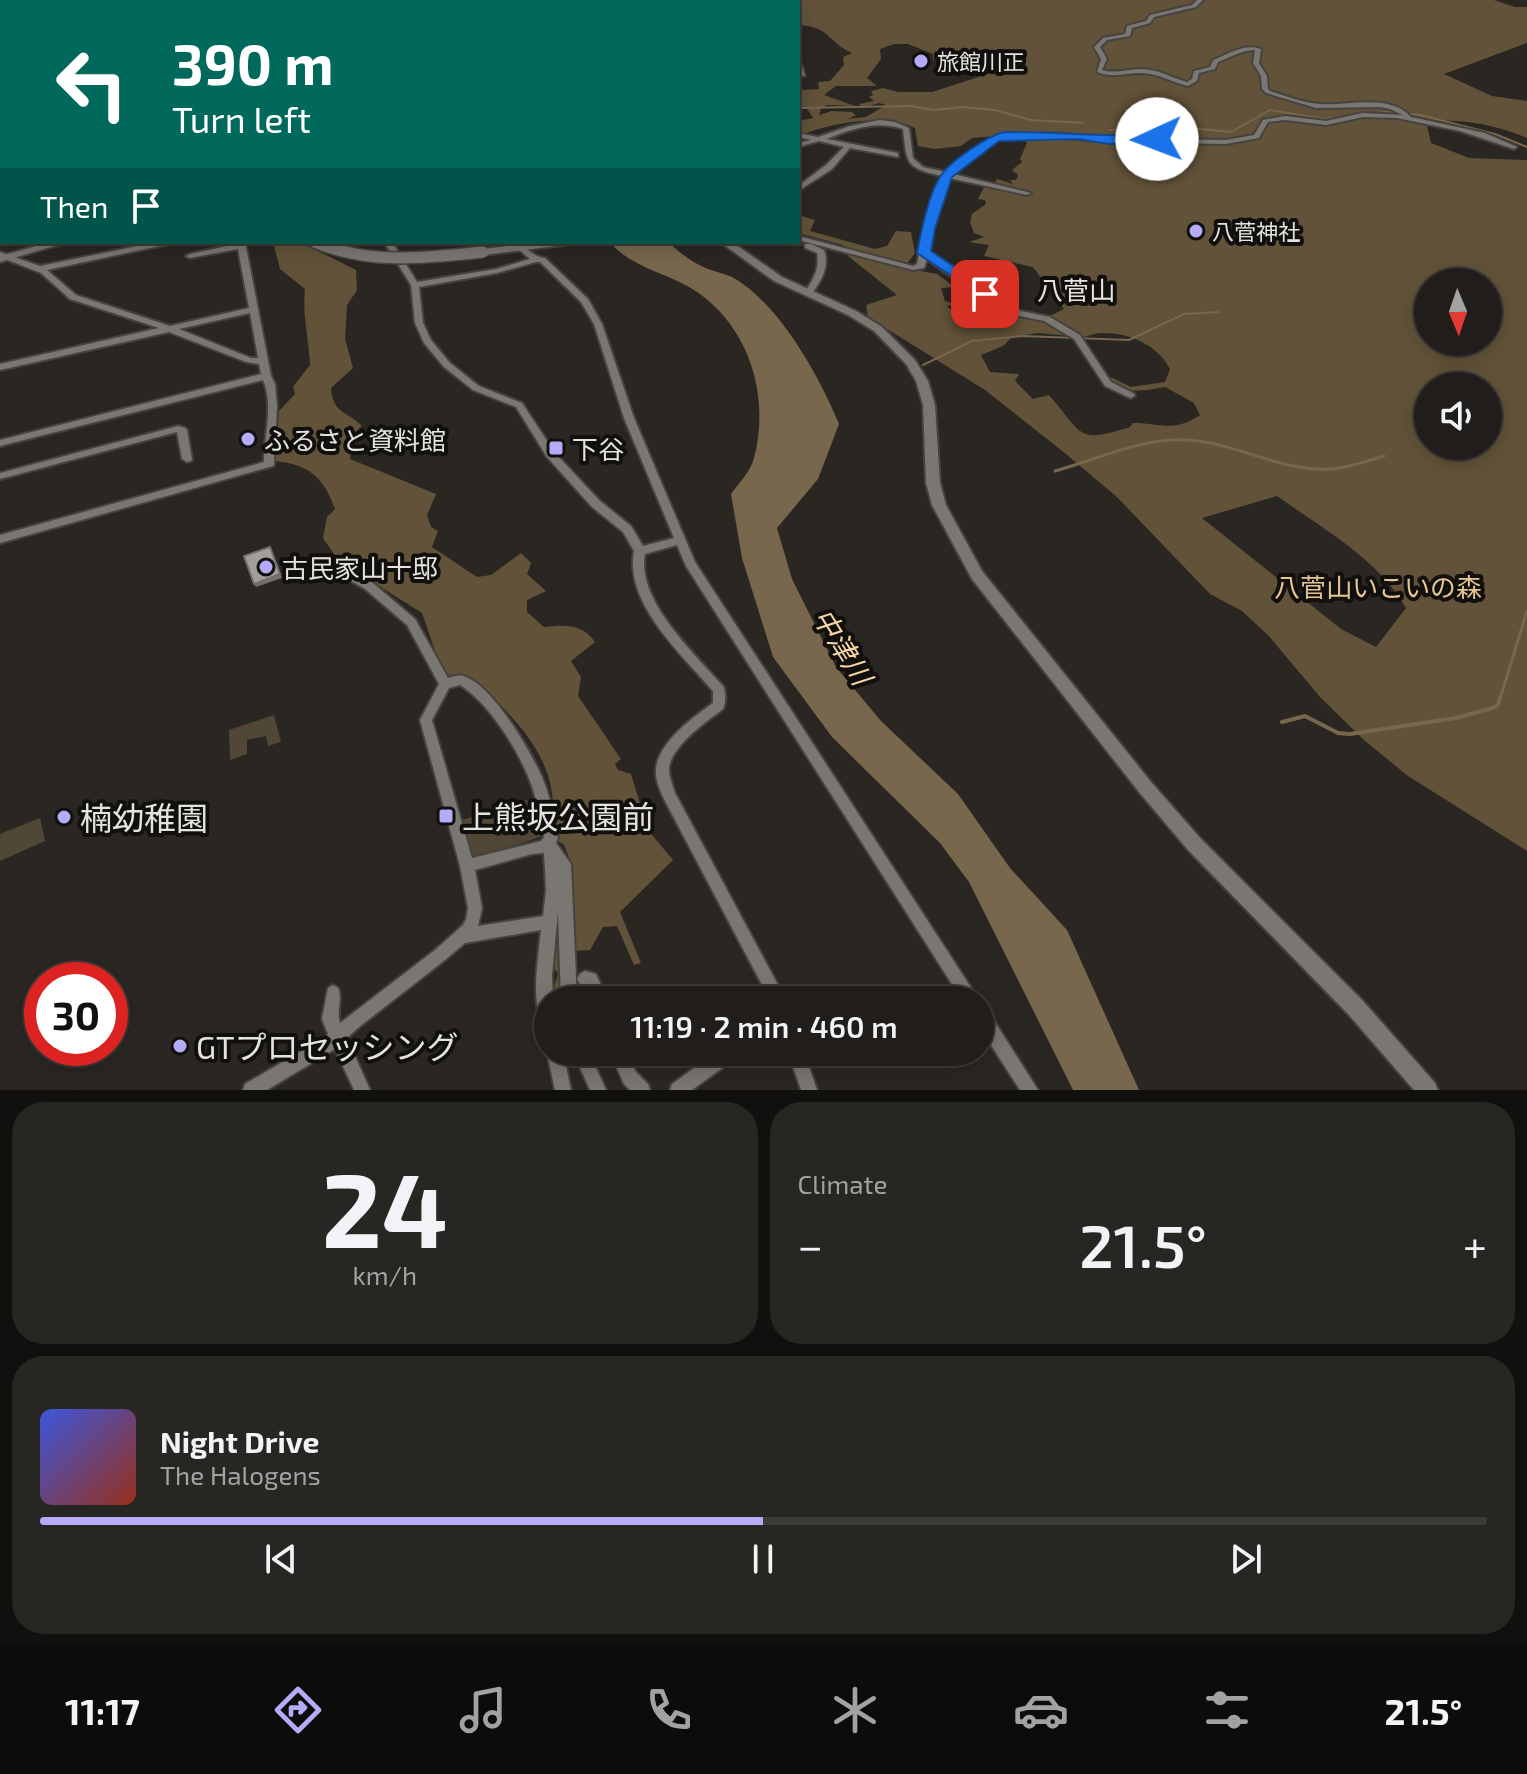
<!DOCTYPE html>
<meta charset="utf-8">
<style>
body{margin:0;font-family:"Exo 2","Noto Sans JP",sans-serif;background:#282623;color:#f1f3f6;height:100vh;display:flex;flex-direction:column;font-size:30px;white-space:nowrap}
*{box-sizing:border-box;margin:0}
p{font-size:26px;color:#a2a2a2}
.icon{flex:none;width:44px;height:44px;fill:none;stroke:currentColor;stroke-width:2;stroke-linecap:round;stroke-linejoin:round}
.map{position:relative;height:1090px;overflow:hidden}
.side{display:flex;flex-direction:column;gap:12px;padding:12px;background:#12100e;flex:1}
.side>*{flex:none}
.banner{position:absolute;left:0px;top:0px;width:800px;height:244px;box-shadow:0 4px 20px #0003,0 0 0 2px #3d3b39;background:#00695c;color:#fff;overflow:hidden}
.needle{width:52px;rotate:178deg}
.buttons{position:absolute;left:1414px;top:268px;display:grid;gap:16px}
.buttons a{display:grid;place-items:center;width:88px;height:88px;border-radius:50%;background:#201d1a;box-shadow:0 4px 20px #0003,0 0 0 2px #3d3b39;font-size:40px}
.speed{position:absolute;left:24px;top:962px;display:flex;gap:16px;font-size:40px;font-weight:700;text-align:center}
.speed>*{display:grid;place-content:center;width:104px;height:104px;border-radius:50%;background:#201d1a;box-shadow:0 4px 20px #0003,0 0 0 2px #3d3b39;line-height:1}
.speed .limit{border:12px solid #d22;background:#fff;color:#111}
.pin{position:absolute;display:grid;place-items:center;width:68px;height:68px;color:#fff;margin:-34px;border-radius:16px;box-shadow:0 4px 12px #0006}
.me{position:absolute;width:88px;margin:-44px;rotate:268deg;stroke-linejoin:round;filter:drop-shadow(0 0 6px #0008)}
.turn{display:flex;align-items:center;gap:28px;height:168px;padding:0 40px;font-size:36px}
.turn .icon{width:104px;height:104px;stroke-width:2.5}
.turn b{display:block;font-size:56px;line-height:68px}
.then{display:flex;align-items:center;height:76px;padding:0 40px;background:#0003;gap:16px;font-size:30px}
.big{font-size:60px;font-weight:600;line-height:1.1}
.side .widget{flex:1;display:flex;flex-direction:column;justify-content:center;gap:12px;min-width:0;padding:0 28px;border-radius:32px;background:#282623}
.side .dial{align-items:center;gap:0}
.dial b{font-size:104px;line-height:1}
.song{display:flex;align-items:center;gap:24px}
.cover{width:96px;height:96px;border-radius:12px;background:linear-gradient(135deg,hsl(230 70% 55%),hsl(10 70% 35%))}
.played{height:8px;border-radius:4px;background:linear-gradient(90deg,#b4acf9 50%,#3d3b39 50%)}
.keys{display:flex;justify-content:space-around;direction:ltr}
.heat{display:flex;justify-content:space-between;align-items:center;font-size:44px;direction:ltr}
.side .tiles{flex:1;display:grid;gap:12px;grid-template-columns:1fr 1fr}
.widget:last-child{grid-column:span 2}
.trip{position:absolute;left:534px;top:986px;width:460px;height:80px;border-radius:40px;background:#201d1a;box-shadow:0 4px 20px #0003,0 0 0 2px #3d3b39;font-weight:600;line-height:80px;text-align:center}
.dock{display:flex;height:128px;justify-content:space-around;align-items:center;background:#0d0c0a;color:#a2a2a2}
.dock .icon{width:56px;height:56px}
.dock .selected{color:#b4acf9}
.dock b{font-size:36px;color:#f1f3f6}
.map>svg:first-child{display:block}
.green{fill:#514737}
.forest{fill:#625239;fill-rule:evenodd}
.water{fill:#78674d}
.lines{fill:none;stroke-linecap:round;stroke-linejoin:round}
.stream-far2{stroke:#78674d;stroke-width:2}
.stream-far1{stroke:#78674d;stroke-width:3}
.stream{stroke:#78674d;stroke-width:4}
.minor-casing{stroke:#45433f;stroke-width:4}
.tertiary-casing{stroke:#45433f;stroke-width:4}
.minor{fill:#7a7772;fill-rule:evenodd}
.tertiary{fill:#7a7772;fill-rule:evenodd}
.tertiary-bridge-casing{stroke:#45433f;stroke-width:14;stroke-linecap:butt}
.tertiary-bridge{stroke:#7a7772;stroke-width:11}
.shaded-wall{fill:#716f6c}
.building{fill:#a29f9a;stroke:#716f6c;stroke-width:2}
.route{fill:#1a73e8;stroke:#114b97;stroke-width:2}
.poi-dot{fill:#b4acf9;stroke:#11100e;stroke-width:3}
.labels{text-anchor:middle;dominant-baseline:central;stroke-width:8;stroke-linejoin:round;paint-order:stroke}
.far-poi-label{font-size:22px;fill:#e5e3e0;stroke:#11100e;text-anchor:start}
.far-quarter-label{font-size:26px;fill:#e6e2dd;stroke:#11100e}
.poi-label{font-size:26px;fill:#e5e3e0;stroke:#11100e;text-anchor:start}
.park-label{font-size:26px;fill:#e5c594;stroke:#11100e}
.water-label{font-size:28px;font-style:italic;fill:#f5d5a3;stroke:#11100e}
.near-poi-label{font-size:32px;fill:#e5e3e0;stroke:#11100e;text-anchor:start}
</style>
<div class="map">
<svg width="1527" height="1090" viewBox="0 0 1527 1090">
<rect width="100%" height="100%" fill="#2a2723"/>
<g class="green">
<path d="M274,715L281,742L268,746L266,736L247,740V754L230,760L229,730Z"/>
<path d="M538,797L548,834L479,858L472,856L462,820Z"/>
<path d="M40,818L45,841L0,861V834Z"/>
</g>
<g class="forest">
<path d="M766,0H1494L1515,7H1527V43L1444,74L1492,96L1527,101V138C1495,124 1460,119 1426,121L1431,143L1469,158L1527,160V851L1408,776L1364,740L1320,697L1268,635L1242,611L1210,594L1117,497L1066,454L985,390L868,317L866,305L897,295L848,256L843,245L798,233V215L815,220L810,231L875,249L887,246L896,231L911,232L915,253L904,268L937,274L955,287L941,288L945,301L956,304L947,306C955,315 973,323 985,318V310L1069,328L1048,317L1064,309L1033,267L984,256L989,245L969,242L984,237L974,233L970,222L972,214L986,204L985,200L978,199L984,187L992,188L997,179L1013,184L1010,180H1016L1018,175L1012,170L1022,162L1020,159L1027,143L1021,134L972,138L961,146L935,149L918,146L915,128C886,113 826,123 798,137V121L813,118L806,107L798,106V87L803,90L819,89L818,82L830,81L844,65L843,57L852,53C828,43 832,27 798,25V2H762ZM894,44H908L933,54V59L948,65L986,68L991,73L932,92H898L883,88L871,91L873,95L869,97L874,101L859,104L863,108L879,103L886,105L866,117L848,119L856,115L852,112L832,111L819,115L821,109L827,105L855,106L824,95L836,86H877L867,78L881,59L880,49ZM1428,282H1488V342H1428ZM1075,332L1082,337C1088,337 1094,333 1100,333C1128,332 1157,344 1170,369L1165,382L1131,387L1106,375C1121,396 1142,391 1165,387L1194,403L1200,415C1173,433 1163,423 1133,423L1130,427C1076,444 1084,435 1049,395L1033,399L1015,381L1019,374L990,372L981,355L1003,346L1012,337L1038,333L1071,336L1068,334ZM1428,386H1488V446H1428ZM1277,496C1323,529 1377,558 1406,608L1376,647L1341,629L1202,518Z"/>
<path d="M273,242H300L356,270L357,290L347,305L345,339L353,368L331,388C333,415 348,411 362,426L353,434L350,459L436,494L427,515L431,527L438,531L432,547L477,577L491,575L521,553L531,563L527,574L546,591L527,600V612L544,627C564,625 582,623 595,642L571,661L581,677L578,696L621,759L615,764L618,770L631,774L648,830L673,860L620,912L641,963L634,965L617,926L603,927L590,950L572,951L565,1000H550L558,974L548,958L553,919L569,903L573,867L564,845L549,835C554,828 553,821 553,811C554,756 517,722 481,685L446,683L422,613L338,560L323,538L327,517L335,509C324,478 309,464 275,461L279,411L295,394L293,387L310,365C309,340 302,314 305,289L280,269Z"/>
</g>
<path class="water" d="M610,242H668C680,253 693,263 708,269C716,272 725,274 732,277C779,303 819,376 839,424L818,479L777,528L792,579L836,667L881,721L958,794L1010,868L1067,930L1139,1090H1073L969,882L940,843L832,737L773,657L742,558L731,494C738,484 751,471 754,458C771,395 748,321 689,287C663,272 629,266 610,242Z"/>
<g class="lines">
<g class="stream-far2">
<path d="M798,108L910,106L934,110L963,107L995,110L1031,120L1083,123"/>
<path d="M1110,130L1168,126L1231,132L1270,110L1324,119L1386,112L1420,115L1495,134L1527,147"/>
<path d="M923,365L972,341L1023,336L1129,340L1184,314L1218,312"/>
</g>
<g class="stream-far1">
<path d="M1055,471C1098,459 1141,438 1186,440C1235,442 1281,472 1330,469C1349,468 1367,461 1384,456"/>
<path d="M1500,699L1527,611"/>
</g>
<path class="stream" d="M1282,722L1305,716L1338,733L1350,734L1456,718L1493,708L1498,705L1500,697"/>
<g class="minor-casing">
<g id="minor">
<path d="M32,0H48L42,2H26Z"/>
<rect x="54" y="0" width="6" height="2"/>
<path d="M147,0H154L157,2H150Z"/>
<path d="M195,0H207L202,2H190Z"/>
<path d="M401,0H410L414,2H405Z"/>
<path d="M485,0H498L493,2H480Z"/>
<path d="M1197,0H1203L1196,7L1154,17L1150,23L1132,28L1130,36L1107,40L1100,47L1107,59L1102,70C1116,74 1128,69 1142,69C1158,69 1172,78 1187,82L1192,79L1194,71L1210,67L1213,60C1229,54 1244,43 1261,49L1259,63L1267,76L1268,89L1270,91C1286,96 1303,103 1320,104C1348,106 1390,93 1411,117L1485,133L1517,147L1514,149L1460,131L1397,118L1363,117L1326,125L1285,120L1268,122L1259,138L1226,144L1110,142L1053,137L997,140L953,174L1031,193L1027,195L949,178L932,228L928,252L1007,308L1050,317L1080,335L1111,382L1133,393L1135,395L1133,397L1130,398L1105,386L1074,339L1044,321L1001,312L927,259L924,268L913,270L798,240V236L913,266L917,264L924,228L942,176C906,168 907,165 903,129C876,120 852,129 827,139L898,153V157L850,148L832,169L798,191V186L826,165L844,147L819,141L798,147V143L811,140L798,137V133L818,137L850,126L880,120L895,122L909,128L913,158L923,167L946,172L995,136L1053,133L1110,138L1226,140L1254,135L1263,120L1285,116L1326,121L1363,113L1403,115L1390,109L1380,107L1316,108L1266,93L1262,89L1261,76L1253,63L1255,50C1241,50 1230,58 1218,62L1215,69L1199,73L1197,81L1188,86C1175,83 1163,76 1150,74C1131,70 1117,80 1097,72L1101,59L1094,47L1103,38L1125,34L1127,26L1146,21L1150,15L1192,5Z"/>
<path d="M2,3V7L0,8V4Z"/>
<rect x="0" y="21" width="2" height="4"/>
<path d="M798,62L801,64L805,76L800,75Z"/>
<rect x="0" y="85" width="2" height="4"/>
<rect x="0" y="121" width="2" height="4"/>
<rect x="0" y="181" width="2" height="4"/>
<path d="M157,242H173L169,244L47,270L76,295L170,326L249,308L238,249L190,258L186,256L190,254L237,244V242H245L271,376L275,384L277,406L274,464L273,466L0,543V535L264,462C264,435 274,405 263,380L0,446V440L261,374L259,364L246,362L169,332L0,370V364L159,328L70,299L41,273L0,257V252L40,266ZM250,313L258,358H251L179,329Z"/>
<path d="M384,242H392L417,282L496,269L530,259L510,242C525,242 531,257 545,258L588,299L602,324L634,418L695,562L979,1000H962L686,566L677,545L645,554C636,600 695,654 723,686C726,692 726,703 723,709C707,721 670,747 669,769C669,777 673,786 675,793L786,1000H770L664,799C660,790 655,779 656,769C658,743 693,717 713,703V691C682,655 624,603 634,551L623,532L592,507L547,457L516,407L473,390L444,367L424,343L415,323L411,285ZM536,262H540L581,302L594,324L624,418L674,538L643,546L631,526L600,501L555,453L522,403L479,386L450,363L431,340L423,323L419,287L497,273Z"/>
<path d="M805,244H811L824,250C830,267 821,281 811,295L808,296L804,293C813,280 820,269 817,253L805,248Z"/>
<path d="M178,426L185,428L187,430L192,459L191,461L187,462L182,459L177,432L0,479V473Z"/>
<path d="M333,561L373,583L415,619L448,678C455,676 460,674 466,677C494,688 530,750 542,777C550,796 554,817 558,838L556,843L571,864L577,1000H561L558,912L552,975L553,1000H548V1028L542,1026C531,997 538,960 541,930L465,943L445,960L359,1027L347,1038L370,1090H354L335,1049L267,1090H243L245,1084L322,1039L328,1034L322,1019L328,988L333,985L338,988C343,999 336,1011 340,1023L435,950L463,925L466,919L468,908L460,866L420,720L439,684L407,625L365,589L329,568L327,565ZM460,685C489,703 518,750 530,781C537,799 540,818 544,837L541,841L472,858L432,720L449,688ZM544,853L546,890L543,916L478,926L482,908L475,870L532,854Z"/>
<path d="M585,971L596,974L608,1000H592L587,987L580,984L577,979L580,974Z"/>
<path d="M980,1006L986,1008L1038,1090H1020L980,1028Z"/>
<path d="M548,1049V1052H563L571,1090H555L547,1052Z"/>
<path d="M573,1052H589L606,1090H590Z"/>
<path d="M610,1052H626L636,1072L648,1084L650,1090H630L624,1084Z"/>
<path d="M716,1052H738L736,1058L692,1090H670L672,1084Z"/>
<path d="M788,1052H804L817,1090H801Z"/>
</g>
</g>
<g class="tertiary-casing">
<g id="tertiary">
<rect x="661" y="0" width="8" height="2"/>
<path d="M51,242H68L0,262V256Z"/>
<path d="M539,242H569L564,245L483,255L478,252L483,249Z"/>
<path d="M720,242H732L782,277L856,311L882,327L915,360L928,381L935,405L940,483L946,505L982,571L1151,782L1201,839L1363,1001L1435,1083L1438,1090H1414L1349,1015L1189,851L1139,792L972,579L932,505L926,483L923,405L916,381L906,364L874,331L848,315L774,281Z"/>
</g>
</g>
<use href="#minor" class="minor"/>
<use href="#tertiary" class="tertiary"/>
<g class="tertiary-bridge-casing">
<path id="tertiary-bridge" d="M314,242C370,265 425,258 483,252"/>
</g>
<use href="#tertiary-bridge" class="tertiary-bridge"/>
</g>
<path class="shaded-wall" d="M270,547L282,578L256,587L254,584Z"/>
<path class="building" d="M270,547L280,574L254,584L244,556Z"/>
<path class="route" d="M1004,132C1055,132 1106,137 1157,135L1163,139L1157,142L1110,144L1078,139L999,141L952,177L935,228L931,251L990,291V297L985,298L917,253C921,232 929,191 942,174C952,160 988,136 1004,132Z"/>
<g class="poi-dot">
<circle cx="921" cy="61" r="8"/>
<circle cx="1196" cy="231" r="8"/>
<circle cx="248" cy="439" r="8"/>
<rect x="548" y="440" width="16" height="16" rx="4"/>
<circle cx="266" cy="567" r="8"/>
<rect x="438" y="808" width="16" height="16" rx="4"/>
<circle cx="64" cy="817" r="8"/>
<circle cx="180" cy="1046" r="8"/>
</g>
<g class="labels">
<g class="far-poi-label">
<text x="937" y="61">旅館川正</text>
<text x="1212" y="231">八菅神社</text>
</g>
<g class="far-quarter-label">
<text x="1076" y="289">八菅山</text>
</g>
<g class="poi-label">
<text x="264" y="439">ふるさと資料館</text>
<text x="572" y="448">下谷</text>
<text x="282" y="567">古民家山十邸</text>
</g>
<g class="park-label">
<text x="1378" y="586">八菅山いこいの森</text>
</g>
<g class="water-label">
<text transform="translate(843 646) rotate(58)">中津川</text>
</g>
<g class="near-poi-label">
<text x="462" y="816">上熊坂公園前</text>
<text x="80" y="817">楠幼稚園</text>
<text x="196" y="1046">GTプロセッシング</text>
</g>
</g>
</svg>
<div class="buttons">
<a><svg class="needle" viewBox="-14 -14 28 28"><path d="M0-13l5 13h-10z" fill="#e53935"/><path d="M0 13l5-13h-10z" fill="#a2a2a2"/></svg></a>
<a><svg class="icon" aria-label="sound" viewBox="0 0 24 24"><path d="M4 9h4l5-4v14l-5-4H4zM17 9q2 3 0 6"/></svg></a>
</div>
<div class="speed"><div class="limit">30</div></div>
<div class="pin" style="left:985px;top:294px;background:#d93025"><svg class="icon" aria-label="arrive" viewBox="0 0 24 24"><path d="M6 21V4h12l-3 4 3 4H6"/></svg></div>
<svg class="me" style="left:1157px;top:139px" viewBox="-20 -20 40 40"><circle r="19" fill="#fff"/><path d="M0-13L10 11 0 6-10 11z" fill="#1a73e8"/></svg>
<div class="trip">11:19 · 2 min · 460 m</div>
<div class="banner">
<div class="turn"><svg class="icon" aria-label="left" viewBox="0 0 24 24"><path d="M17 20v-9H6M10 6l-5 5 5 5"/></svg><div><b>390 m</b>Turn left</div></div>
<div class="then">Then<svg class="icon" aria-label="arrive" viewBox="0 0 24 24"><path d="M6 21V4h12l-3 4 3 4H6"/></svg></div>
</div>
</div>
<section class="side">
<div class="tiles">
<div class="widget dial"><b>24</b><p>km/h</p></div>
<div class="widget"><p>Climate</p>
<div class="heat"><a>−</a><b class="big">21.5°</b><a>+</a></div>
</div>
<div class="widget">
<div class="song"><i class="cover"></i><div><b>Night Drive</b><p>The Halogens</p></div></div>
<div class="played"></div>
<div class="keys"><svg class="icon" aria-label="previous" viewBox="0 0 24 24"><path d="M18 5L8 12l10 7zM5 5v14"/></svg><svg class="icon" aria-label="pause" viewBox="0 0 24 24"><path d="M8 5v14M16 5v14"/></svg><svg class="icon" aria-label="next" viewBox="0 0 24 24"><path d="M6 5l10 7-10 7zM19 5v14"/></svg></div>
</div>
</div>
</section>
<nav class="dock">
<b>11:17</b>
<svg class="icon selected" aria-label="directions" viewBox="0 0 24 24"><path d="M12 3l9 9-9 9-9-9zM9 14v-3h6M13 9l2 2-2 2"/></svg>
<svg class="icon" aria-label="music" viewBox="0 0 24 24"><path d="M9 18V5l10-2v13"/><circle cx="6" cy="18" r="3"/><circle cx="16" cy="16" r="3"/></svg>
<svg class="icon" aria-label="phone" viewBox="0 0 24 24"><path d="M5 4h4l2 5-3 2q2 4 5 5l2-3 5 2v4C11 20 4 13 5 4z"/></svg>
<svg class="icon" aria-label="climate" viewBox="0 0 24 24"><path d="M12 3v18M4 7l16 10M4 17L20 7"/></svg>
<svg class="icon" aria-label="car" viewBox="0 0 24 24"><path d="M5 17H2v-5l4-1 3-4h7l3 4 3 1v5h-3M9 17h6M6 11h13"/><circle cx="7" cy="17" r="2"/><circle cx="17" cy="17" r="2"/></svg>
<svg class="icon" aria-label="filters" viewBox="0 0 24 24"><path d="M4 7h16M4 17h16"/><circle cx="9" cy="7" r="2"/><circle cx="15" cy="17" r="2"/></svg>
<b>21.5°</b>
</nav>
